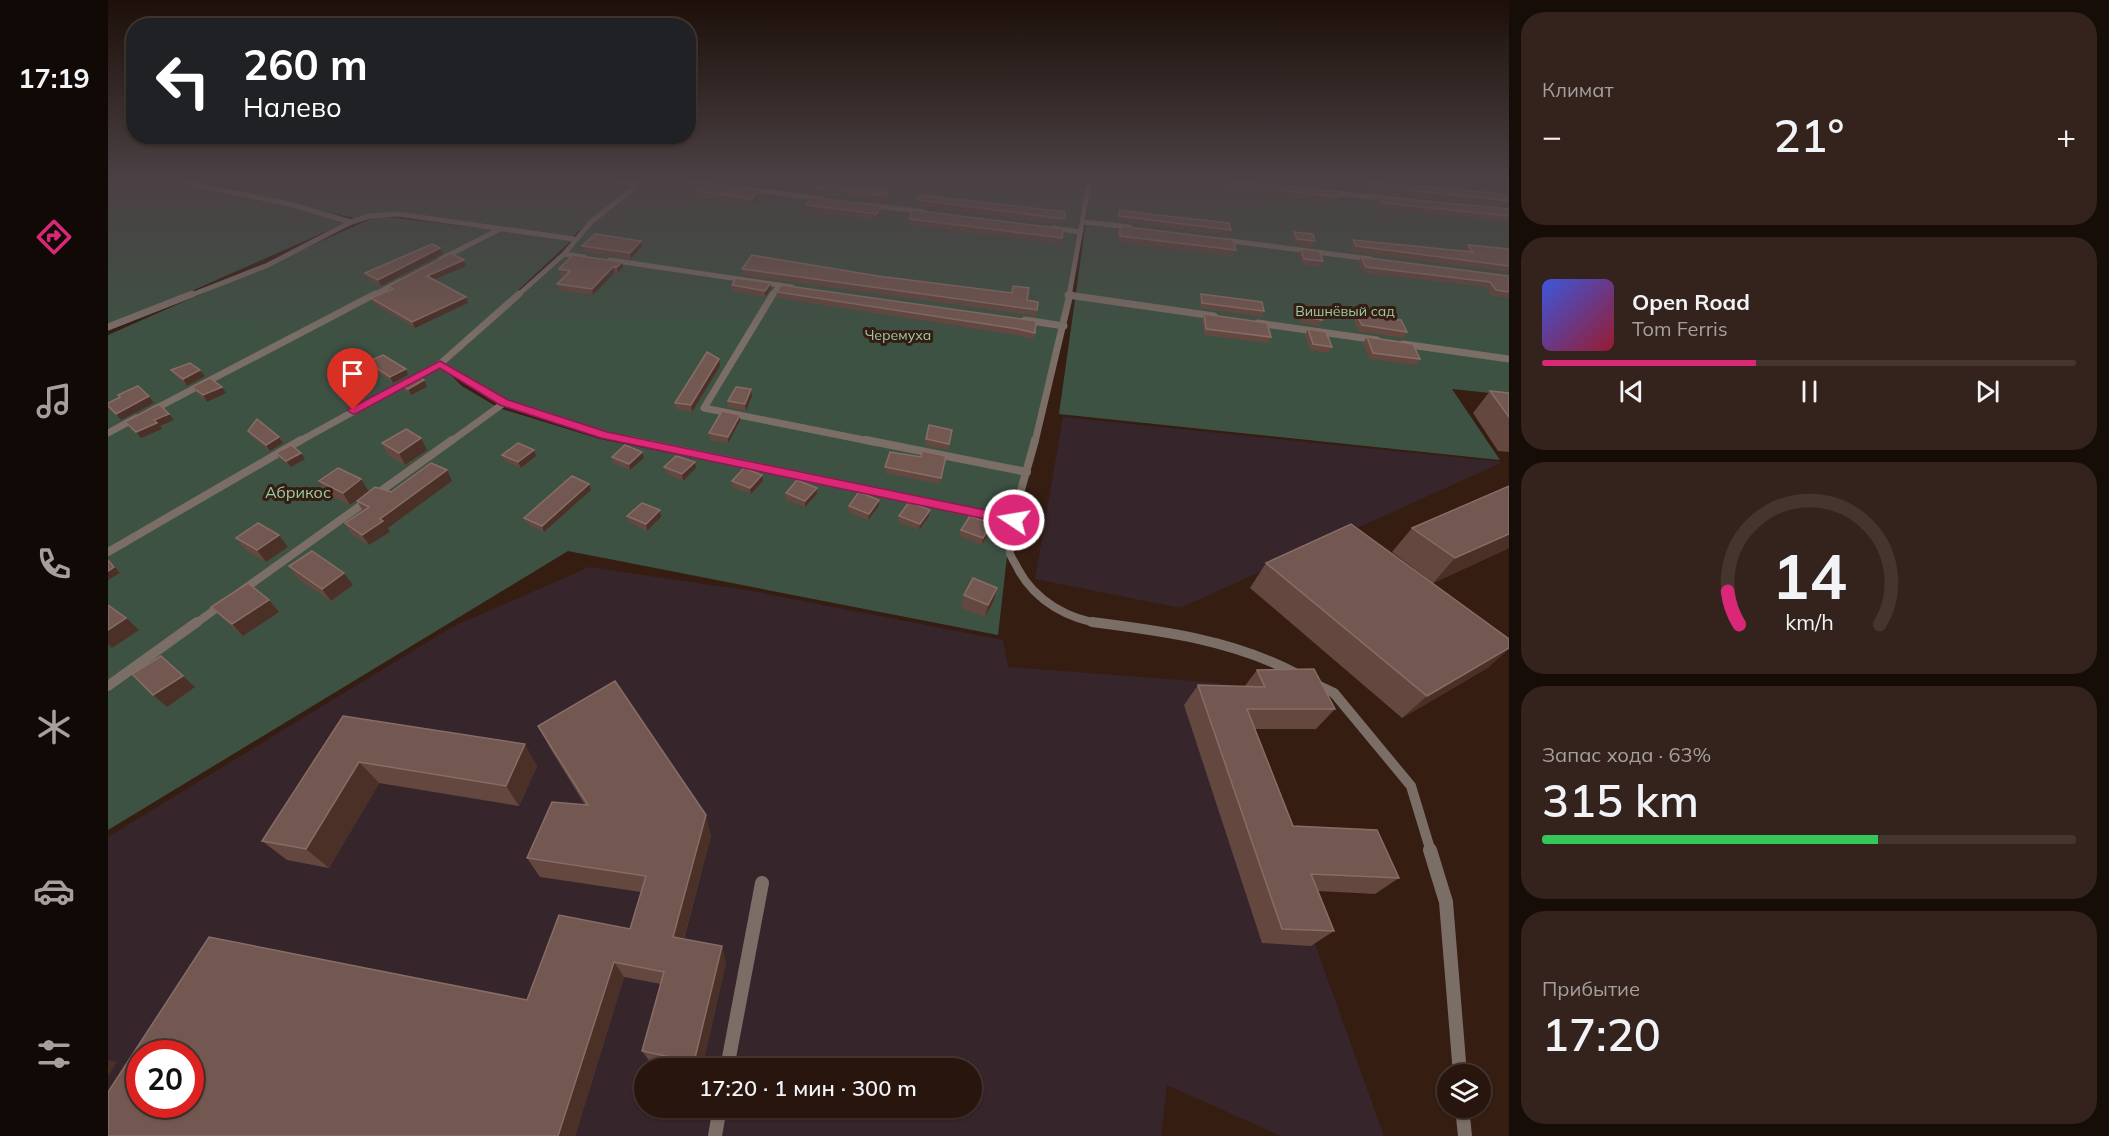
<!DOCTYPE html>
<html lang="ru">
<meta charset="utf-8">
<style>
body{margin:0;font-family:Mulish,sans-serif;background:#34231c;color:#f1f3f6;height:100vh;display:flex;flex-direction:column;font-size:22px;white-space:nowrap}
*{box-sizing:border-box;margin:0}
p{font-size:20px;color:#a59f9e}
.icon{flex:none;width:33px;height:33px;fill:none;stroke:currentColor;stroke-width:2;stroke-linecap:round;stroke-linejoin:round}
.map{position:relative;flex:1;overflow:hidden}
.panel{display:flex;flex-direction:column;gap:12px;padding:12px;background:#160c08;width:600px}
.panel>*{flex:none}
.banner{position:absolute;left:18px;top:18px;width:570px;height:126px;border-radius:24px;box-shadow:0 2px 4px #0004,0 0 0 2px #44352e;background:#202124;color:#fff;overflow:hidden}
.controls{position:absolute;left:1329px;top:1064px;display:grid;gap:12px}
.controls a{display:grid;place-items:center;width:54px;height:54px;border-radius:50%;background:#28160e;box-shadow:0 2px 4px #0004,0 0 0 2px #44352e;font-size:30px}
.speed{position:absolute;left:18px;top:1040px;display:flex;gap:12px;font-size:30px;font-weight:700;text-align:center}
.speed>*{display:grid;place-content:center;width:78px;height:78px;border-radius:50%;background:#28160e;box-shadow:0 2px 4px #0004,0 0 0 2px #44352e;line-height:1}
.speed .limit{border:9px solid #d22;background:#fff;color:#111}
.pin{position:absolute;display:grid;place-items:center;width:51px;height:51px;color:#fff;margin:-62px -26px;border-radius:50% 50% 50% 0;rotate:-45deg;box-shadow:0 0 6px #0007}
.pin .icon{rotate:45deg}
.me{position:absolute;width:66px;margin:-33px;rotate:282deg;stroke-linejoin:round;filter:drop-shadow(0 0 4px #0008)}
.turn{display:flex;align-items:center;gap:21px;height:126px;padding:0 18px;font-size:27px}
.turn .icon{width:78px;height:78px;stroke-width:2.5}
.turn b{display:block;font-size:42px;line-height:51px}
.big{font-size:45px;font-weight:600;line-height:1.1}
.panel .widget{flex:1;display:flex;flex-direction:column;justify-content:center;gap:9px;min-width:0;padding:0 21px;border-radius:24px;background:#34231c}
.panel .dial{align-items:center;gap:0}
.dial svg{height:156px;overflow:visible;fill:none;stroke:#44352e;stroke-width:7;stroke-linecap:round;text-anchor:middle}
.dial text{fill:#f1f3f6;stroke:none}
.song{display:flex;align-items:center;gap:18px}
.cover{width:72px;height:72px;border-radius:9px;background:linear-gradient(135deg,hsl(230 70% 55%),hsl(350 70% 35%))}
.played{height:6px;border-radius:3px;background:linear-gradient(90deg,#db2777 40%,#44352e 40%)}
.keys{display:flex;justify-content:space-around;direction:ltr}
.heat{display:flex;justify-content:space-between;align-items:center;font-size:33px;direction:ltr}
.charge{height:9px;border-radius:4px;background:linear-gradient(90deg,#34c759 63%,#44352e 0)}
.trip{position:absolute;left:526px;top:1058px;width:348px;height:60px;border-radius:30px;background:#28160e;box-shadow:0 2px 4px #0004,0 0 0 2px #44352e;font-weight:600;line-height:60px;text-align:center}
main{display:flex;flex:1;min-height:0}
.tab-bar{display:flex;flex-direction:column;width:108px;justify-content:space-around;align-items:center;background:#100906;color:#a59f9e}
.tab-bar .icon{width:42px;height:42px}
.tab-bar .current{color:#db2777}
.tab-bar b{font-size:27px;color:#f1f3f6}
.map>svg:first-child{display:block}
.commercial{fill:#37252c;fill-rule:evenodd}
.green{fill:#3e5244;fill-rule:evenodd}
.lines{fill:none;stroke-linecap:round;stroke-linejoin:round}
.service-far4{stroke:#7b6e67;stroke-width:5}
.service-far3{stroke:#7b6e67;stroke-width:7}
.service-far2{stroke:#7b6e67;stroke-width:8}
.service-far1{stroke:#7b6e67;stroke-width:10}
.service{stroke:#7b6e67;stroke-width:14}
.wall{fill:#644840}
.shaded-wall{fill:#4b3027}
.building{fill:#735851;stroke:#876d66;stroke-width:1.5;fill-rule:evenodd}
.route{fill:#db2777;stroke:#8e194d;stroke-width:1.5}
.labels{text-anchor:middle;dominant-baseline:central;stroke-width:6;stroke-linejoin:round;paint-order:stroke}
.far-park-label{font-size:14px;fill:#99cdaa;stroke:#351d12}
.park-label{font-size:16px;fill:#99cdaa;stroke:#351d12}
</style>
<main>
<nav class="tab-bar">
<b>17:19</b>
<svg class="icon current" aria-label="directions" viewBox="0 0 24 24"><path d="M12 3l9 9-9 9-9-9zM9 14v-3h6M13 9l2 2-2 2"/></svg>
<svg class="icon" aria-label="music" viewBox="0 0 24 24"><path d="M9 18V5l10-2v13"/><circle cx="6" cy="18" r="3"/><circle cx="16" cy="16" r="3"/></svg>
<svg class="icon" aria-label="phone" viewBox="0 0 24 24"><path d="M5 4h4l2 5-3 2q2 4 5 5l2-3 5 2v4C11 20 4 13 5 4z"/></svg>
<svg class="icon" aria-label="climate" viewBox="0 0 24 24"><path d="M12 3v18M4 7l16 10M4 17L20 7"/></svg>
<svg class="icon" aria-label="car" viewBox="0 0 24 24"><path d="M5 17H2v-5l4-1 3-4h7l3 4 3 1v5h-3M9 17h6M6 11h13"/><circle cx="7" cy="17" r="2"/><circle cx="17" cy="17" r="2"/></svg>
<svg class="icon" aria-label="filters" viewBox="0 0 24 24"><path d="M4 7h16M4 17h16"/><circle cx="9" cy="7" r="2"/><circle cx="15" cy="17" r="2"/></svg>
</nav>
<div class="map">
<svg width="1401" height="1136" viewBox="0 0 1401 1136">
<rect width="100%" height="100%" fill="#351d12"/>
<g class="commercial">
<path d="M955,417L1395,462L1072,608L927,579Z"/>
<path d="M481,567L644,591L895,640L900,667L1113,683L1276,1136H1173L1059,1085L1053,1136H0V837L344,627ZM32,1053H82V1104H32ZM537,1068H864V1107H537Z"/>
</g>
<g class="green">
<path d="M0,178H80L72,184L244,220L0,328Z"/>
<path d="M86,178H536L506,200L464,237L291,213L247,218L81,182Z"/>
<path d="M538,178H982L976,222L906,520L497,435L396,403L331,364L354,386L391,408L492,439L903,522L890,635L460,551L0,830V335L270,216L465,239ZM464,240L456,254L342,354Z"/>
<path d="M984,178H1401V395L1344,389L1392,460L951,414Z"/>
</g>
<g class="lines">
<g class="service-far4">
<path d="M487,178L531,184"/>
<path d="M556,178L607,185"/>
<path d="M639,189L714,199"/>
<path d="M1219,192L1280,199"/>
<path d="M761,205L816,212"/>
<path d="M243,222L262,216L290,214L466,239"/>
<path d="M976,222L1021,227"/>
<path d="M945,228L973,232"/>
<path d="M1115,240L1262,259"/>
<path d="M476,257L456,254L483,222L538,178"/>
<path d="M333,259L392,229"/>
<path d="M502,260L684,287"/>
<path d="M960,295L966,296"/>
<path d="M81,296L160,265L243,222L181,204L78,183L83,178"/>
<path d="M264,296L292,281"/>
<path d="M409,296L456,254"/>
<path d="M664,296L671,285"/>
<path d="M961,296L982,178"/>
</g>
<g class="service-far3">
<path d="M411,294L332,364L396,403L497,435L529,442"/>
<path d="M665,294L596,408L766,442"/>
<path d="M960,295L1106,316"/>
<path d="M917,320L956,326"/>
<path d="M1150,323L1269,340"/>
<path d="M0,327L84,294"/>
<path d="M1295,344L1401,359"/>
<path d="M43,411L267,294"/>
<path d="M0,433L28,418"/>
<path d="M190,442L332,364"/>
<path d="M342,442L396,403"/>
<path d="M927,442L962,294"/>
</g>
<g class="service-far2">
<path d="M522,440L906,520"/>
<path d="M758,440L919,472"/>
<path d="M927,440C921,464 899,531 902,553C903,558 908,564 910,569C927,601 961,620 996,624"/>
<path d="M0,552L193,440"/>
<path d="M132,592L344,440"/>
<path d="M87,624L116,603"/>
</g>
<g class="service-far1">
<path d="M984,622C1055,631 1125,640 1189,674"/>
<path d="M1207,684L1226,693L1303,786L1323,852"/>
<path d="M0,686L89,622"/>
</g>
<g class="service">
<path d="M1322,850L1338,902L1352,1074"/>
<path d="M619,1068L654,883"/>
<path d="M1354,1107L1357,1136"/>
<path d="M607,1136L612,1107"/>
</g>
</g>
<g class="wall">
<path d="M604,178H662V180L657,186L604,179Z"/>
<path d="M1105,178L1231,197L1229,202L1103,188Z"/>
<path d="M1149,178H1223L1224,181L1222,187Z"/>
<path d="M1259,181L1401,201L1397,207L1259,191L1257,186Z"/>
<path d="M709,188L780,196L777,202L709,193Z"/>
<path d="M651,190V195L644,204L589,197V191Z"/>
<path d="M1268,196L1401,209V222L1272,208L1265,201Z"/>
<path d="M809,200L956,219L955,225L809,206Z"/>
<path d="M698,205L772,211L768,220L698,211Z"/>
<path d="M1011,210L1123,230L1121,236L1010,221V216Z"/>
<path d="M801,219L954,238L953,244L801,225Z"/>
<path d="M1012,226L1128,250L1125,256L1010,242V231Z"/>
<path d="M1186,232L1207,241L1204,247L1186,244L1184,238Z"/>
<path d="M1245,240L1357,251L1356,250L1360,245L1401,249V272L1245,252L1242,245Z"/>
<path d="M533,241L534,246L523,259L475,252L474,246Z"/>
<path d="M332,248L335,254L273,286L260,279L257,273Z"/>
<path d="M1193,249L1215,261L1212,267L1194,265L1190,255Z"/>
<path d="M1253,257L1401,276V298L1383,296L1378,287L1255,273L1250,262Z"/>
<path d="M356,260L358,266L326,280L360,303L307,328L266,304L263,298L282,290L280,286Z"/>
<path d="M514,262L515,267L510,273H506L485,295L451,290L449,284L457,276L452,275L451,269Z"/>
<path d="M634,269L919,300L929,310L928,316L635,275Z"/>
<path d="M663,283V289L657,297L624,291V285Z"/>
<path d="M669,292L928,321L927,333L925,339L909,335L669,298Z"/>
<path d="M1093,294L1156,311L1153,317L1092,308L1091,300Z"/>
<path d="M1193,307L1214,320L1211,326L1193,323L1190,313Z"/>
<path d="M1096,314L1163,337L1160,343L1096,335L1094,320Z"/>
<path d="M1249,316L1299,332L1295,338L1250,331L1246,321Z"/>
<path d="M1200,329L1224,347L1220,353L1202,350L1197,335Z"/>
<path d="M1259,337L1312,359L1308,365L1261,359L1255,343Z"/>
<path d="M611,359L612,366L584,412L568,409L567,403Z"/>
<path d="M259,362L300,375L285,383L262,368Z"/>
<path d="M63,370H92L97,376L79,386L68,376Z"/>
<path d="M293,384L319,387L303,395L296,390Z"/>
<path d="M84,387L118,393L99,402L89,393Z"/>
<path d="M643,389L644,396L638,411L620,407V401Z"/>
<path d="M1382,391L1401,393V452L1390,451L1365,413Z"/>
<path d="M632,421L620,443L602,440L601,433Z"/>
<path d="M844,430L840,450L817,445L818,439Z"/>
<path d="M140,431L171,437L175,443L162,451L144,437Z"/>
<path d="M313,438L319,450L297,465L280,455L274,443Z"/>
<path d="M426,450L428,456L413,468L397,461L394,455Z"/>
<path d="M168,453L197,459L183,467L172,459Z"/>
<path d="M838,456L832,484L777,473V467L813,457Z"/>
<path d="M504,457L536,458L522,470L505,463Z"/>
<path d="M587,462L588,468L575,481L558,473L556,467Z"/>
<path d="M654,475L655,481L643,494L624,487V481Z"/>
<path d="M253,479L261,492L242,505L219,494L211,481Z"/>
<path d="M344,481L280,528L282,532L261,545L243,534L237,523L255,511L249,501L283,492Z"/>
<path d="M481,484L483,490L436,532L419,524L416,518Z"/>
<path d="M709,488V494L697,507L678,500V493Z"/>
<path d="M741,506H771L760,520L740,512Z"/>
<path d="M552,510L553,517L539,531L521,522L519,516Z"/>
<path d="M822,510L821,516L811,530L790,522L791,516Z"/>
<path d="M1304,528L1401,548L1325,583L1284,552Z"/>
<path d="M853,530H882L874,545L852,536Z"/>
<path d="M128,538L180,547L158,562L138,550Z"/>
<path d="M1158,563L1381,667L1294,718L1142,588Z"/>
<path d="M181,566L245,585L223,601L190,579Z"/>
<path d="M856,595L886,600L877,617L853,608Z"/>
<path d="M161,600L171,612L135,636L115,619L103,607Z"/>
<path d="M1149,670L1227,709L1208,729H1147L1185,826L1291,878L1267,894L1210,891L1226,931L1203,946L1154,943L1076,705L1090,685L1136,687Z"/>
<path d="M235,716L429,766L411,806L271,783L221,868L179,860L154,841Z"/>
<path d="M430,726L603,835L576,939L618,962L594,1068H570L543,1063L534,1051L553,984L516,977L467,1136H0L419,1000L522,929L533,892L432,877L419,858L477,805L442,748Z"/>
</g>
<g class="shaded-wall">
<path d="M659,178H662V180L657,186V181Z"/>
<path d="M651,190V195L644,204V199Z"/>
<path d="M773,206L772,211L768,220L769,214Z"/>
<path d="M533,241L534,246L523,259L522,253Z"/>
<path d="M332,248L335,254L273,286L270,280Z"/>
<path d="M356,260L358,266L321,282L319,276Z"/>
<path d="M514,262L515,267L510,273L509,267Z"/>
<path d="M505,267L506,273L485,295L484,289Z"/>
<path d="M663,283V289L657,297V291Z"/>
<path d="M358,297L360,303L307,328L304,322Z"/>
<path d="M611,359L612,366L584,412L583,405Z"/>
<path d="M298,369L300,375L285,383L282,377Z"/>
<path d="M92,370L97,376L79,386L75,379Z"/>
<path d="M316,380L319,387L303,395L300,389Z"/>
<path d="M114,387L118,393L99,402L95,395Z"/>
<path d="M643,389L644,396L638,411L637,404Z"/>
<path d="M41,396L46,403L13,420L8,414Z"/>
<path d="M61,414L66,420L52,426L54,429L33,438L28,432L46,420Z"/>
<path d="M632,415V421L620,443V437Z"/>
<path d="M171,437L175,443L162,451L158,445Z"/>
<path d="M313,438L319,450L297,465L291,453Z"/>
<path d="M426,450L428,456L413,468L410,462Z"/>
<path d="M534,452L536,458L522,470L521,464Z"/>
<path d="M193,453L197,459L183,467L178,461Z"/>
<path d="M587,462L588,468L575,481L574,474Z"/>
<path d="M339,470L344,481L280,528L282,532L261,545L254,535L272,519Z"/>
<path d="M654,475L655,481L643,494L642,488Z"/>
<path d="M253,479L261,492L242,505L235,493Z"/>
<path d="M481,484L483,490L436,532L434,526Z"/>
<path d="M709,488V494L697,507V501Z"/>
<path d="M771,500V506L760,520L761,514Z"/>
<path d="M552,510L553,517L539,531L538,524Z"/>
<path d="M822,510L821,516L811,530L812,524Z"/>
<path d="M884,524L882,530L874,545L875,538Z"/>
<path d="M1401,534V548L1325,583L1347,558Z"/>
<path d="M171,535L180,547L158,562L149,550Z"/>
<path d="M0,559L12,573L0,580Z"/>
<path d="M236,573L245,585L223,601L214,589Z"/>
<path d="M889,588L886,600L877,617L880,605Z"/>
<path d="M161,600L171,612L135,636L124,624Z"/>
<path d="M18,618L31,630L4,648L0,644V630Z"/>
<path d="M1401,648V649L1381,667L1294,718L1319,696Z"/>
<path d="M53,656L87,687L59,707L45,695Z"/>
<path d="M417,744L429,766L411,806L398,786Z"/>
<path d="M251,762L271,783L221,868L198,849Z"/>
<path d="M598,815L603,835L572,953L565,937Z"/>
<path d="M614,946L618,962L594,1068H590L586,1062Z"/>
<path d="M506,962L516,977L467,1136H450Z"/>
<path d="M0,1060L9,1062L0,1076Z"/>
</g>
<g class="building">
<path d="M637,178H659L657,181Z"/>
<path d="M1105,178L1229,192L1231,197L1105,183Z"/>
<path d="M1198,178H1223L1224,181Z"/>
<path d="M1259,181L1395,194L1401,201L1262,186Z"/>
<path d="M712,182L780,190L777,196L709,188Z"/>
<path d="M596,183L651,190L644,199L589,191Z"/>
<path d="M811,195L957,212L956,219L809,200Z"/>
<path d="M1268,196L1401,209V216L1275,203Z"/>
<path d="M703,197L773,206L769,214L698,205Z"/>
<path d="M805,210L955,229L954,238L801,219Z"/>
<path d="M1011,210L1049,215L1121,223L1123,230L1011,216Z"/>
<path d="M1012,226L1125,240L1128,250L1012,236Z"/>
<path d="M1186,232L1205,234L1207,241L1189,239Z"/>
<path d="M487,234L533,241L522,253L474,246Z"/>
<path d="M1245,240L1365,252L1360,245L1401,249V266L1248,246Z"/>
<path d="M324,244L332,248L270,280L257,273Z"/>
<path d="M1193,249L1211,251L1215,261L1196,259Z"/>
<path d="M343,253L356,260L319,276L358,297L304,322L263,298L285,289L280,286Z"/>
<path d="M465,255L514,262L509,267H505L484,289L449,284L462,271L451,269Z"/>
<path d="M644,255L770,276L904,293L905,286L921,288L919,300L930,302L929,310L634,269Z"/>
<path d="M1253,257L1401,276V292L1388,290L1382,282L1258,267Z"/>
<path d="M628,278L663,283L657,291L624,285Z"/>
<path d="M673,285L928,321L927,333L910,329L669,292Z"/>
<path d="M1093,294L1154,302L1156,311L1094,303Z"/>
<path d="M1193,307L1210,309L1214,320L1197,317Z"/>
<path d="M1096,314L1159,323L1163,337L1098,329Z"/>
<path d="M1249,316L1293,320L1299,332L1254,325Z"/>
<path d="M1200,329L1218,332L1224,347L1205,344Z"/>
<path d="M1259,337L1305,344L1312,359L1265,353Z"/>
<path d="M599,352L611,359L583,405L567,403Z"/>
<path d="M275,355L298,369L282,377L259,362Z"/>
<path d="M82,363L92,370L75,379L63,370Z"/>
<path d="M309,376L316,380L300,389L293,384Z"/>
<path d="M102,378L114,387L95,395L84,387Z"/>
<path d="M30,386L41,396L8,414L0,406V403L12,397L10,395Z"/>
<path d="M628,387L643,389L637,404L620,401Z"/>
<path d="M1382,391L1401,393V417Z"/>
<path d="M51,404L61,414L46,420L49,423L28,432L17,422Z"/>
<path d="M614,411L632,415L620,437L601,433Z"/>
<path d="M149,419L171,437L158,445L140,431Z"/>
<path d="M821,425L844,430L841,444L818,439Z"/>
<path d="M298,429L313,438L291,453L274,443Z"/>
<path d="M410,443L426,450L410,462L394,455Z"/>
<path d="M183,445L193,453L178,461L168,453Z"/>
<path d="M517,445L534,452L521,464L504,457Z"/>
<path d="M814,451L838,456L833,478L777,467L782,452L813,457Z"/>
<path d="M568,456L587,462L574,474L556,467Z"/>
<path d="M323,463L339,470L272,519L275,521L254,535L237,523L261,507L249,501L267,487L283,492Z"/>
<path d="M230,468L253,479L235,493L211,481Z"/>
<path d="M636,468L654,475L642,488L624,481Z"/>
<path d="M464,476L481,484L434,526L416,518Z"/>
<path d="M689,480L709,488L697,501L678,493Z"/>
<path d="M1401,486V534L1347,558L1304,528Z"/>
<path d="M751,492L771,500L761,514L741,506Z"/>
<path d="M801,502L822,510L812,524L791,516Z"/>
<path d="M534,503L552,510L538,524L519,516Z"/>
<path d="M862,516L884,524L875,538L853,530Z"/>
<path d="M150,523L171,535L149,550L128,538Z"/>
<path d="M1243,524L1401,639V648L1319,696L1158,563Z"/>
<path d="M204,551L236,573L214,589L181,566Z"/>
<path d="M0,560L6,567L0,571Z"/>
<path d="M865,578L889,588L880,605L856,595Z"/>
<path d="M140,583L161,600L124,624L103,607Z"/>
<path d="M0,605L18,618L0,630Z"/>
<path d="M53,656L75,676L45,695L24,674Z"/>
<path d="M1206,669L1227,709H1139L1185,826L1269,830L1291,878L1203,874L1226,931L1174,929L1090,685L1157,687L1149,670Z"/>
<path d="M507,681L598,815L565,937L614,946L586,1062L534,1051L556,972L506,962L450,1136H0V1092L101,937L419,1000L451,915L522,929L538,876L419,858L444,802L480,805L430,726ZM32,1053H82V1104H32Z"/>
<path d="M235,716L417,744L398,786L251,762L198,849L154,841Z"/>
</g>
<linearGradient id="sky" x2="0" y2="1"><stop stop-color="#1d100a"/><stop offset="0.53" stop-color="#4b4044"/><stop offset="1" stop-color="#4b4044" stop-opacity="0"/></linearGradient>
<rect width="1401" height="337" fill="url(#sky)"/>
<path class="route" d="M332,361L400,400L499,432L906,516L912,520L906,525L493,438L392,405L332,368L249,413L245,414L239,410Z"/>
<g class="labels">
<g class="far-park-label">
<text x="1237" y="311">Вишнёвый сад</text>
<text x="790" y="335">Черемуха</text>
</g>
<g class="park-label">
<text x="190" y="492">Абрикос</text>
</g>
</g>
</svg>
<div class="controls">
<a><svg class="icon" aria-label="layers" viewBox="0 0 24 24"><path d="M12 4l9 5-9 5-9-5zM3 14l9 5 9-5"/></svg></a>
</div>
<div class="speed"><div class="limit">20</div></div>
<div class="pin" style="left:245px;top:410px;background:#d93025"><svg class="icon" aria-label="arrive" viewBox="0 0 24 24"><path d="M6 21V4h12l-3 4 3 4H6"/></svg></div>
<svg class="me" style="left:906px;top:520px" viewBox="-20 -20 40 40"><circle r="17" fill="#db2777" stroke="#fff" stroke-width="3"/><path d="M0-11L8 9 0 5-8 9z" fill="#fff"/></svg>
<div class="trip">17:20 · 1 мин · 300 m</div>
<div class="banner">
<div class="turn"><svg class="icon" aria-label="left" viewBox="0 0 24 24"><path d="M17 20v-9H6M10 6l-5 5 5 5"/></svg><div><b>260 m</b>Налево</div></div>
</div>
</div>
<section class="panel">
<div class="widget"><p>Климат</p>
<div class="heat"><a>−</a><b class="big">21°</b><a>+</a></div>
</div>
<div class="widget">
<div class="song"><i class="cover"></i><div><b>Open Road</b><p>Tom Ferris</p></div></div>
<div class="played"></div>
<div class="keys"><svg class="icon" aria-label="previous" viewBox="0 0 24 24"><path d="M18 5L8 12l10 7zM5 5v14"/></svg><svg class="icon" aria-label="pause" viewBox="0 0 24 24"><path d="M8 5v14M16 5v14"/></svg><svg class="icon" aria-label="next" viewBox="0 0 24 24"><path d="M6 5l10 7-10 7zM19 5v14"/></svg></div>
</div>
<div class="widget dial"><svg viewBox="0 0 100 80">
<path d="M14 69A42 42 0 1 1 86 69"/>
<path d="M14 69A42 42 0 0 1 8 52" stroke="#db2777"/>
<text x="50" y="56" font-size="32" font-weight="700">14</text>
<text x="50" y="72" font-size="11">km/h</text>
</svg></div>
<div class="widget"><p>Запас хода · 63%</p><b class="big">315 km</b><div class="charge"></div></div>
<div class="widget"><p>Прибытие</p><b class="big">17:20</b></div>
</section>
</main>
